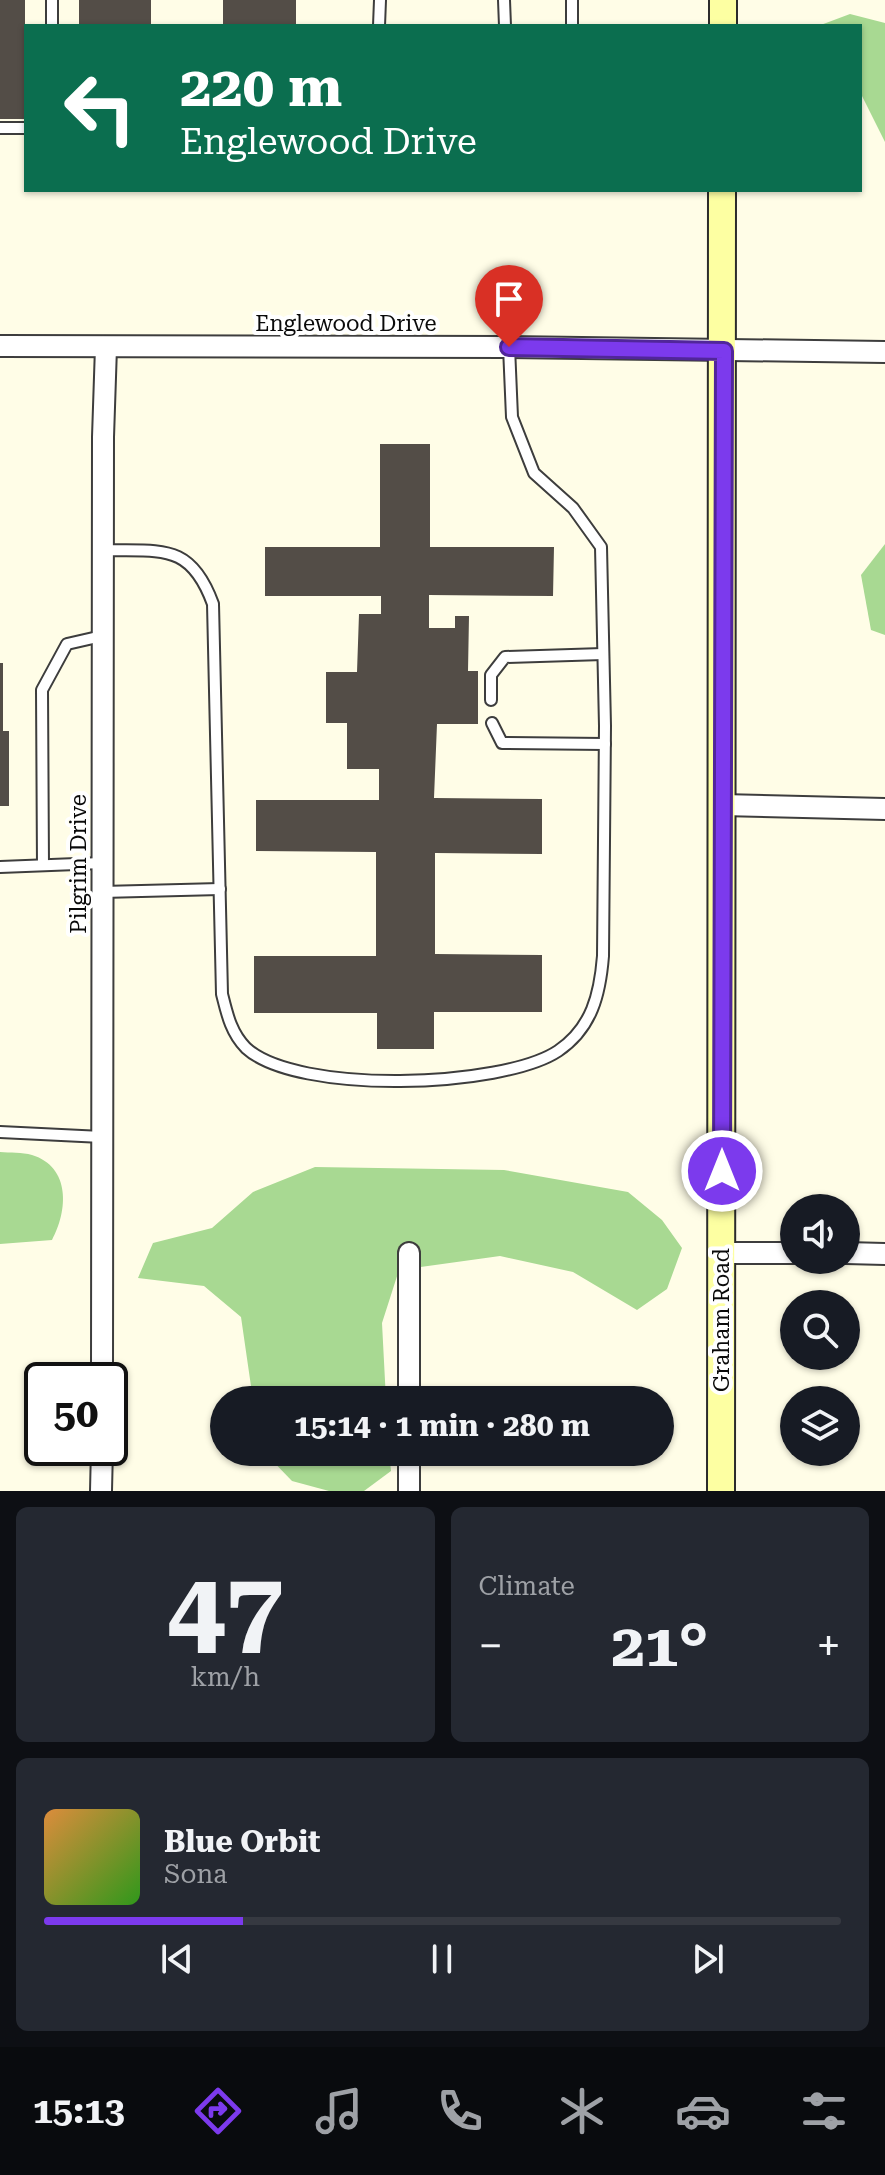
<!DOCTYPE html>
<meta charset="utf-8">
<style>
body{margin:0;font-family:"Roboto Serif",serif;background:#242831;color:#f1f3f6;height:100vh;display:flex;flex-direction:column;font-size:30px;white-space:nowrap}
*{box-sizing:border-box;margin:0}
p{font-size:26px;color:#9ea1a6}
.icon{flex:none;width:44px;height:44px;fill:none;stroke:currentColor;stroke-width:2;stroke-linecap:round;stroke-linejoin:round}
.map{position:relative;height:1491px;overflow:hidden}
.details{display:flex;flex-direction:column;gap:16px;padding:16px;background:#0d0f14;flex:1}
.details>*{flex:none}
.top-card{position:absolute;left:24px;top:24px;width:838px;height:168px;border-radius:0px;box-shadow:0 2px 6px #0004;background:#0b6e4f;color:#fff;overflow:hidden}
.controls{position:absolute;left:780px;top:1194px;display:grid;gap:16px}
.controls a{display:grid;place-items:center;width:80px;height:80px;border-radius:50%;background:#171b24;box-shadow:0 2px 6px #0004;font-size:40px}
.speed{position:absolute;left:24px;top:1362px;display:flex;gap:16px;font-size:40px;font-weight:700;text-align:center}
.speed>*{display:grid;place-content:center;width:104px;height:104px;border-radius:50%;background:#171b24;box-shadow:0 2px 6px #0004;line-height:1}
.speed .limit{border:4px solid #111;border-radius:12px;background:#fff;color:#111}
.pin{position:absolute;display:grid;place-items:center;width:68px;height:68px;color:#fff;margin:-82px -34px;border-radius:50% 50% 50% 0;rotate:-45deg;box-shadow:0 0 8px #0007}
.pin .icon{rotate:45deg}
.me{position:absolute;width:88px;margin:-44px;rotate:0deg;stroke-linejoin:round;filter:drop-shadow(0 0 6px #0008)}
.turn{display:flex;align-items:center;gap:28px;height:168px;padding:0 24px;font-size:36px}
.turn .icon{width:104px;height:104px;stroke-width:2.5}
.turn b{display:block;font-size:56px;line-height:68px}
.big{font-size:60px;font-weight:700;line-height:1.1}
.details .tile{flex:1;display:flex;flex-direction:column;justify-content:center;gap:12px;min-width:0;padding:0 28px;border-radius:12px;background:#242831}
.details .dial{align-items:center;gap:0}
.dial b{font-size:104px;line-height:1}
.song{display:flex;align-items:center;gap:24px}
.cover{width:96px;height:96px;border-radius:12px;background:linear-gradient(135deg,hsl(30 70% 55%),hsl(110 70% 35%))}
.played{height:8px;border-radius:4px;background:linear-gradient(90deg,#7c3aed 25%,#363941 25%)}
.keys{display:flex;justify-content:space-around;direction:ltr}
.heat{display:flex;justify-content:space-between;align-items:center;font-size:44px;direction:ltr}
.details .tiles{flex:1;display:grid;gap:16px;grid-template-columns:1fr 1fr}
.tile:last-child{grid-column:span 2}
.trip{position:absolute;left:210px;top:1386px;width:464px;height:80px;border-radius:40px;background:#171b24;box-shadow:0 2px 6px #0004;font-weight:700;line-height:80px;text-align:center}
.tabs{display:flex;height:128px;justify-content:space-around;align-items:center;background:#090b0e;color:#9ea1a6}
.tabs .icon{width:56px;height:56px}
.tabs .selected{color:#7c3aed}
.tabs b{font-size:36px;color:#f1f3f6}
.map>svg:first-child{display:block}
.forest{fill:#a8d992}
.building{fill:#534d47}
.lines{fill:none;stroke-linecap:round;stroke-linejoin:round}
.service-casing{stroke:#3d3d3d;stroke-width:14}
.minor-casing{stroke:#3d3d3d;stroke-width:24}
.secondary-casing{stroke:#2c2c2c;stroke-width:30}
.service{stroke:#fff;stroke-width:10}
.minor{stroke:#fff;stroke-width:20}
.secondary{stroke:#fdffa2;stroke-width:26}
.route-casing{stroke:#51269a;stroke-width:20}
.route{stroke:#7c3aed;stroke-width:14}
.labels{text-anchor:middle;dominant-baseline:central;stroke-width:8;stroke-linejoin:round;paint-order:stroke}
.street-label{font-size:22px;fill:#0a0a0a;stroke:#fff}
</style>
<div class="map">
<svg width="885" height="1491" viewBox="0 0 885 1491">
<rect width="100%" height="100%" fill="#fffde7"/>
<g class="forest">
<path d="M850,14L885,23V142L860,92V26H818Z"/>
<path d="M885,544V635L871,630L861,575Z"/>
<path d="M0,1152C10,1153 22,1152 32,1155C71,1167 68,1211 52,1240L0,1244Z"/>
<path d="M315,1167L504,1170L628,1192L662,1220L682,1248L667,1289L637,1310L573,1272L500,1256L399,1270L382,1323L386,1400H253L241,1317L204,1286L138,1278L153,1243L212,1228L253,1192Z"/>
<path d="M264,1452H389L391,1471L364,1491H329L292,1481Z"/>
</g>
<g class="building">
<rect x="0" y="0" width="25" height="119"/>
<rect x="79" y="0" width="72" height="26"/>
<rect x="223" y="0" width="73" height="26"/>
<path d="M380,444H430V547H554L553,596L429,595V628H455V616H469L468,671H478V724H437L434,798L542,799V854L435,853V954L542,955V1012H434V1049H377V1013H254V956H376V852L256,851V800H379V769H347V723H326V672H357L359,614H381V596H265V547H380Z"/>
<path d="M0,663H3V731H9V806H0Z"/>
</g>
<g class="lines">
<g class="service-casing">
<g id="service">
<path d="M52,0V26"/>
<path d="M504,0L505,26"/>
<path d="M572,0V26"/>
<path d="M379,26L380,0"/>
<path d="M0,128H26"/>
<path d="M102,550C160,552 190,541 213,604L222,994C227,1014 231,1033 246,1048C297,1095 502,1088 558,1051C592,1028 600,994 603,956L605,726L601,547L573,508L534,473L512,417L509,347"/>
<path d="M491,700V675L505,657L603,654"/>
<path d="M492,723L502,743L605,744"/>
<path d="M43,865L42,690L67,644L102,636"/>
<path d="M0,867L102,863"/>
<path d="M102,892L220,889"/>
<path d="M0,1132L102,1137"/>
</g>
</g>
<g class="minor-casing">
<g id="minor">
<path d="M0,346L509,347L885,352"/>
<path d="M722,805L885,809"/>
<path d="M409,1253V1400"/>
<path d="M721,1253H794"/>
<path d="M846,1253L885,1254"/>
<path d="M102,1380L103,437L106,347"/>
<path d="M101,1491L102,1448"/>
<path d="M409,1491V1452"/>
</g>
</g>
<g class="secondary-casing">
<g id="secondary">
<path d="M723,26V0"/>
<path d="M721,1491L722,190"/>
</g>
</g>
<use href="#service" class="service"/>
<use href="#minor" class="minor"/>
<use href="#secondary" class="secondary"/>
</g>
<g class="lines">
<g class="route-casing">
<path id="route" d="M509,347L724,351L722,1171"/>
</g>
<use href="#route" class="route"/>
</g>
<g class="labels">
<g class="street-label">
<text x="346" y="323">Englewood Drive</text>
<text transform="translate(78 864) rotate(-90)">Pilgrim Drive</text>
<text transform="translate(721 1320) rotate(-90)">Graham Road</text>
</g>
</g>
</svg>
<div class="controls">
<a><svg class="icon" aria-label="sound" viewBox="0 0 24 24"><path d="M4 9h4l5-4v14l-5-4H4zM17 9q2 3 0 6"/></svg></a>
<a><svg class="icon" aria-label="search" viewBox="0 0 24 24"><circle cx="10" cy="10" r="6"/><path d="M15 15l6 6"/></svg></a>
<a><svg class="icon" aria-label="layers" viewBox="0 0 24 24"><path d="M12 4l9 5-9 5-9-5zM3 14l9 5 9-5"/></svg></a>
</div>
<div class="speed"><div class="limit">50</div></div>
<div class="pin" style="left:509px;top:347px;background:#d93025"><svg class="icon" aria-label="arrive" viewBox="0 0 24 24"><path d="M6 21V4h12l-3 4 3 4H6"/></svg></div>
<svg class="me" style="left:722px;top:1171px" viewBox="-20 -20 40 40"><circle r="17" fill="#7c3aed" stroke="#fff" stroke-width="3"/><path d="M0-11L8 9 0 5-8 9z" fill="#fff"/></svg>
<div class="trip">15:14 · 1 min · 280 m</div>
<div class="top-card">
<div class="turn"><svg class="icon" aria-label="left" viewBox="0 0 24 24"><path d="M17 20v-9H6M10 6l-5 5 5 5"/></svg><div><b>220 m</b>Englewood Drive</div></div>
</div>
</div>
<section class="details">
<div class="tiles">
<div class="tile dial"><b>47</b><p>km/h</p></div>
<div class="tile"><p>Climate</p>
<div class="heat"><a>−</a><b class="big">21°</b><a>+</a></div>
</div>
<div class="tile">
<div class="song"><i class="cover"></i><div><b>Blue Orbit</b><p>Sona</p></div></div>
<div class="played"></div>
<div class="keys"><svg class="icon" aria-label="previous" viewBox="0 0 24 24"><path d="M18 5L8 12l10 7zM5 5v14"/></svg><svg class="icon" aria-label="pause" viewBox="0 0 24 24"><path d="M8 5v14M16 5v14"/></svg><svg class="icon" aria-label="next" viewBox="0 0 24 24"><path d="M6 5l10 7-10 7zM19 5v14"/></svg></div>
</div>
</div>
</section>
<nav class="tabs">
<b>15:13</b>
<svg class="icon selected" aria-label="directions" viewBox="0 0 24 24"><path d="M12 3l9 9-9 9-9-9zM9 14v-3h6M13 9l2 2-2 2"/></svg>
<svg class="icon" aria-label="music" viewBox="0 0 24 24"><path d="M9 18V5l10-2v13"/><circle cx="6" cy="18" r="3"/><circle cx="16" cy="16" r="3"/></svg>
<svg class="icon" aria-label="phone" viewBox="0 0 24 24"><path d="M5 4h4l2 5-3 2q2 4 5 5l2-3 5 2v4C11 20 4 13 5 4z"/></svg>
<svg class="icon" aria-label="climate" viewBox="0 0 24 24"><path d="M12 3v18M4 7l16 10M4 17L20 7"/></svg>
<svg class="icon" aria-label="car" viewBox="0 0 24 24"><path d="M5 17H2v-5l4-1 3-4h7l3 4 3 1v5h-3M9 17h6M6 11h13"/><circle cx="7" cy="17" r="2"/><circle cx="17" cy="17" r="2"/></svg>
<svg class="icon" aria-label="filters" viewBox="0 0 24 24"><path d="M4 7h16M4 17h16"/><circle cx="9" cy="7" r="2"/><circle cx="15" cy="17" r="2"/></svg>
</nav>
